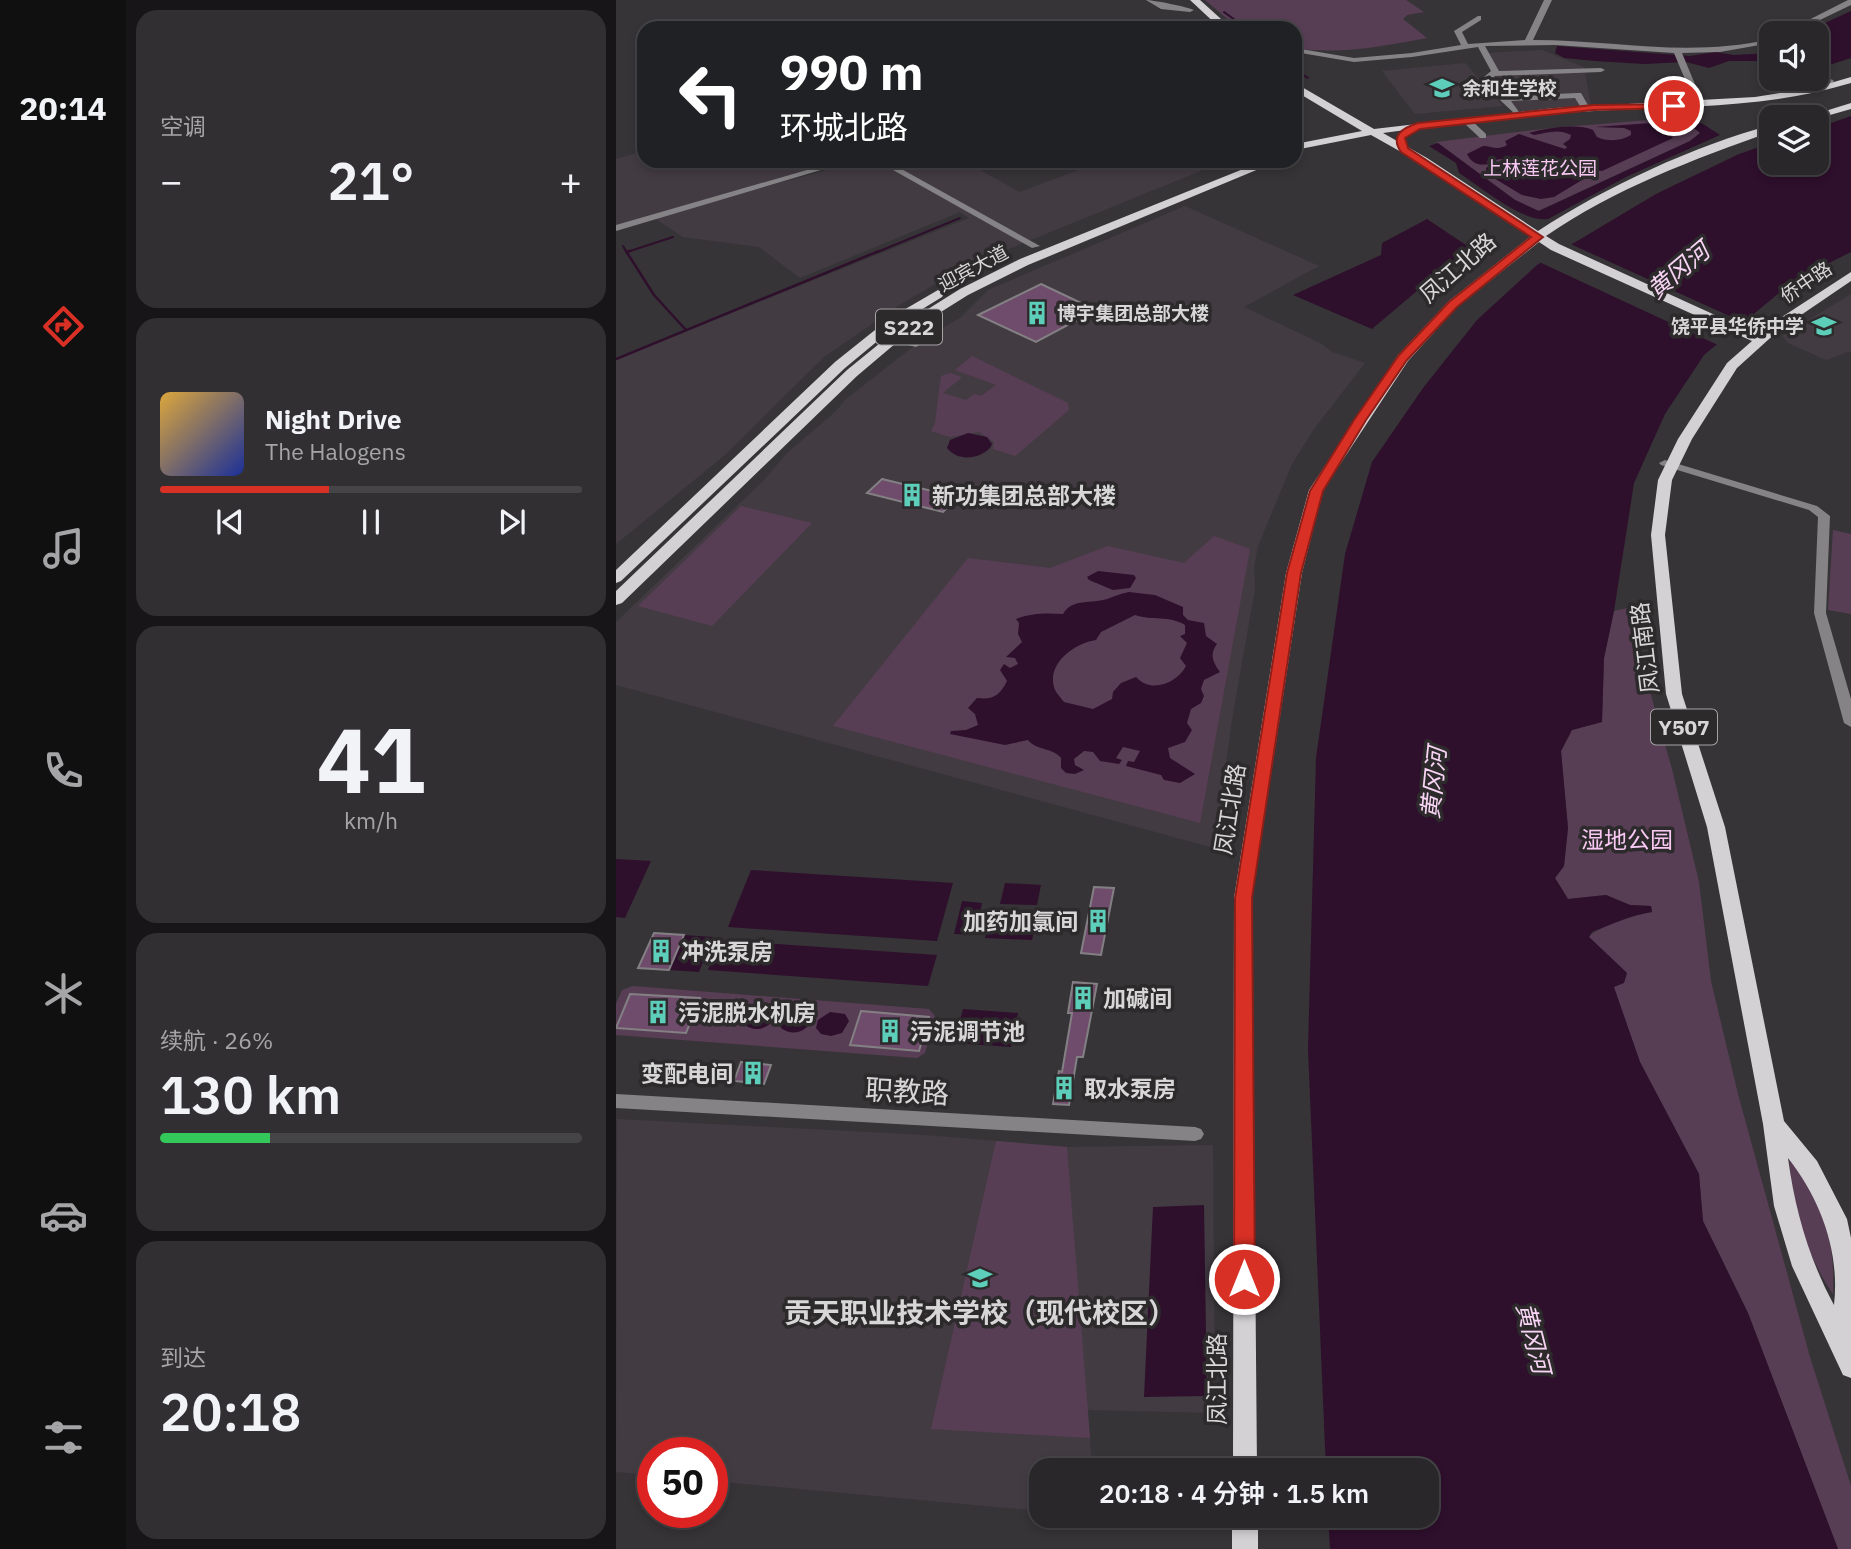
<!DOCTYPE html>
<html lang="zh">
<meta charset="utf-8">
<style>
body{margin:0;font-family:"IBM Plex Sans","Noto Sans SC",sans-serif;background:#312f31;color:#f1f3f6;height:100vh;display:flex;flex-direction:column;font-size:26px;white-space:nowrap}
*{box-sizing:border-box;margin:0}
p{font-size:23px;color:#a5a5a8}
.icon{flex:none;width:38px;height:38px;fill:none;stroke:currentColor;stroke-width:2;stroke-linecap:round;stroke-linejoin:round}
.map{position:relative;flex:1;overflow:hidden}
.drawer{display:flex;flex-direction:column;gap:10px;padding:10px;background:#171517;width:490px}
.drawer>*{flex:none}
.banner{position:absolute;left:21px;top:21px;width:665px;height:147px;border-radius:21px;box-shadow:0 4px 10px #0003,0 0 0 2px #454446;background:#202124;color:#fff;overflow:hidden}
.buttons{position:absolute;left:1143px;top:21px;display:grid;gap:14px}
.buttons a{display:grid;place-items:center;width:70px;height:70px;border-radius:14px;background:#292729;box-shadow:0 4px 10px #0003,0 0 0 2px #454446;font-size:35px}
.speed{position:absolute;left:21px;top:1437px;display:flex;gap:14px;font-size:35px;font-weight:700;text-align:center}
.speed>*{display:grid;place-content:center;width:91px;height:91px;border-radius:50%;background:#292729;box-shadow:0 4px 10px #0003,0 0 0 2px #454446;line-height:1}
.speed .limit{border:10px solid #d22;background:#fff;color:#111}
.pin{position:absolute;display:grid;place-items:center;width:60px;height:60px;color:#fff;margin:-30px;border:4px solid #fff;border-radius:50%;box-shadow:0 2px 7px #0007}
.me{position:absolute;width:77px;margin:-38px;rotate:0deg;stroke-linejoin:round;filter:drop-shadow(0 0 5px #0008)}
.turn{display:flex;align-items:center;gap:24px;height:147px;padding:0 28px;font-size:32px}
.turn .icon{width:91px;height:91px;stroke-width:2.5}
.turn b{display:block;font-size:49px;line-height:60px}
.big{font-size:52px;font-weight:600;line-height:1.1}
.drawer .widget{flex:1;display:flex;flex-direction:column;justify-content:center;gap:10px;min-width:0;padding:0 24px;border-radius:21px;background:#312f31}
.drawer .dial{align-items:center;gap:0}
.dial b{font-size:91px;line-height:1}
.song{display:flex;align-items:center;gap:21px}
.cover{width:84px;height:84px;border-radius:10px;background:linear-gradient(135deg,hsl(40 70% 55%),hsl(230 70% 35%))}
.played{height:7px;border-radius:4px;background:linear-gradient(90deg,#d93025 40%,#454446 40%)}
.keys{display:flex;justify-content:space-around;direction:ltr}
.heat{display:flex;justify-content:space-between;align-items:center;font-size:38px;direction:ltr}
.charge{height:10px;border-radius:5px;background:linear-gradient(90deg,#34c759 26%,#454446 0)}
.trip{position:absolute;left:413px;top:1458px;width:410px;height:70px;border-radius:21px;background:#292729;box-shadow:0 4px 10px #0003,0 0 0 2px #454446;font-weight:600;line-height:70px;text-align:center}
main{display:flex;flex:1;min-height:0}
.menu{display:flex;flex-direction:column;width:126px;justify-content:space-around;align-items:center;background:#101010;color:#a5a5a8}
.menu .icon{width:49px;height:49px}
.menu .on{color:#d93025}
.menu b{font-size:32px;color:#f1f3f6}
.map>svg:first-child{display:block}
.built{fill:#433b42}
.green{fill:#583e55}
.water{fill:#2e0f2c;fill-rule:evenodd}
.pier{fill:#373437}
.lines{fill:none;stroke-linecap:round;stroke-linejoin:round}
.stream-far1{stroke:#2e0f2c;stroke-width:2}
.stream{stroke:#2e0f2c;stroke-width:2.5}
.building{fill:#6f4c6c;stroke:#838083;stroke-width:2}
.minor{fill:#858385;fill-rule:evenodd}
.major{fill:#d4d1d4;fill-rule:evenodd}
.route{fill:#d93025;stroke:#8d1f18;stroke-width:2}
.labels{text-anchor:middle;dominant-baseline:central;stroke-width:7;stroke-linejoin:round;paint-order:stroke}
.far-poi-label{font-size:19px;font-weight:bold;fill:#d8d7d8;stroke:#2d2a2c;text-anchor:start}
.far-park-label{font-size:19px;fill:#f9c9f4;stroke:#2d2a2c}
.far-street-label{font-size:19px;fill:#d8d7d8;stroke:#2d2a2c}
.shield{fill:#2d2a2c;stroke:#a5a3a4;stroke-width:2}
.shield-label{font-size:21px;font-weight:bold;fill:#d8d7d8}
.street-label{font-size:23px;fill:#d8d7d8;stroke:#2d2a2c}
.poi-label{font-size:23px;font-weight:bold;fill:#d8d7d8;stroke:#2d2a2c;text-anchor:start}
.park-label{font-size:23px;fill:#f9c9f4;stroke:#2d2a2c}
.water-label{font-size:24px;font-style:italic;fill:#f9d5f5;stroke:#2d2a2c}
.near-street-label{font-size:28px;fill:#d8d7d8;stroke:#2d2a2c}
.near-poi-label{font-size:28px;font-weight:bold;fill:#d8d7d8;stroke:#2d2a2c}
</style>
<main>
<nav class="menu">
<b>20:14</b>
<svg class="icon on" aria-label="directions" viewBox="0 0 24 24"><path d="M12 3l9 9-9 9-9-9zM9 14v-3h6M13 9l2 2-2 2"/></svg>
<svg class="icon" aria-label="music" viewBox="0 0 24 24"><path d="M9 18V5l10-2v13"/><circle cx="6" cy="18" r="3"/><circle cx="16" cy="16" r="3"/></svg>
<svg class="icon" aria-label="phone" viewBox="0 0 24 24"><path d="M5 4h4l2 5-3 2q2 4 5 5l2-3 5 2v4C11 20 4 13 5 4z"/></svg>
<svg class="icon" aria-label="climate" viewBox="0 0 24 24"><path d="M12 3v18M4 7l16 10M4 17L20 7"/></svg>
<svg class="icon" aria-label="car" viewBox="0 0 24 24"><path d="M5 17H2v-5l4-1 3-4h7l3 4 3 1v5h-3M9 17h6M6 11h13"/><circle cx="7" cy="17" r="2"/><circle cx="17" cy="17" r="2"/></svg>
<svg class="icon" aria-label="filters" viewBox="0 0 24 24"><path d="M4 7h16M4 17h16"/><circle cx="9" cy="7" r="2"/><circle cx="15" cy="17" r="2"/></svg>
</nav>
<section class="drawer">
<div class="widget"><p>空调</p>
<div class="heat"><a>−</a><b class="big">21°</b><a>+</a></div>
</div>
<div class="widget">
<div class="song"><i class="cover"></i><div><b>Night Drive</b><p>The Halogens</p></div></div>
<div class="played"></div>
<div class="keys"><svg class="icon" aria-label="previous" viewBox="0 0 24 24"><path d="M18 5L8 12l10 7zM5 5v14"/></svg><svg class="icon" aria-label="pause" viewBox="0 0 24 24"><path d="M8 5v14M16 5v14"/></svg><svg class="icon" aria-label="next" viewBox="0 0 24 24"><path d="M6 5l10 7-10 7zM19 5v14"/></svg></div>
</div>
<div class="widget dial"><b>41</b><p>km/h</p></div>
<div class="widget"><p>续航 · 26%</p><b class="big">130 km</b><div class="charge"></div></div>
<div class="widget"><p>到达</p><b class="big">20:18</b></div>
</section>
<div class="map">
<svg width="1235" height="1549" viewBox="0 0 1235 1549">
<rect width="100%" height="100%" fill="#373437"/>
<g class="built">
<path d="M926,50L968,67L975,106L899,112L872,77L879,71L869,53Z"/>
<path d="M849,63L887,106L799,114L766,71Z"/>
<path d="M28,151V161H223L70,208L245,161H348L404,192L486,161H609L346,268L282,306L208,357L109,455L0,544V359L353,218L344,212L184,278L143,247L67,237L37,217L0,225V159Z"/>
<path d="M569,206L703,266L628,307L706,344L716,352L749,363L698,429L676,464L642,546L638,567L639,589L617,713L598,848L0,685V622L147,481L171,453L220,411L229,400L308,338L344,318L372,290Z"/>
<path d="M1235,294V351L1210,360L1172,343L1166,336Z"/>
<path d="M1,1119L309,1135L451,1147L597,1145L599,1413L472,1410L476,1470H425V1511L96,1481V1452H37V1475L0,1472Z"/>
</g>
<g class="green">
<path d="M589,0H790L808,12L791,15L787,19L811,38C768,46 723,55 679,48V28H622Z"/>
<path d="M1046,119L1057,126L1076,127L1084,133L1074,141L922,211L899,200L820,142L935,128Z"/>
<path d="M356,356L452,403L453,410L399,456L377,449L378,442L363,432L334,437L315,431L319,423L325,376L334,373L346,377L327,393L350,400L358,394L365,396L380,385L339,370Z"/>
<path d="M125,506L196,523L96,626L22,606Z"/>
<path d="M1217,530L1235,534V614L1212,610Z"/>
<path d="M598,536L634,549L584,823L217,726L352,558L434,568L492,546L568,563Z"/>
<path d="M1021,606L1025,660L1056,769L1083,882L1095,981L1122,1094L1194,1357L1235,1486V1549H1222L1132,1313L1087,1221L1083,1174L1024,1062L997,986L1011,973L973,937C980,927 1022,914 1036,912L1035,906L1014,905L990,895L952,899L939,878L948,866L952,828L945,751L956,730L986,722L988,658L998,611Z"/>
<path d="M17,986L313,1009L319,1016L309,1053L301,1058L0,1035V1004L6,990Z"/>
<path d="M380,1141L451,1147L474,1438L315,1429Z"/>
<path d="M1173,1159C1208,1199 1219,1241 1217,1294C1190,1255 1176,1207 1173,1159Z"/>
</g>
<g class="water">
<path d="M1235,11V58L1201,69L1200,33H1187Z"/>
<path d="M941,46L1074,56L1099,52L1118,55L1155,53V61H1113L1093,68L1070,62L1028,64L979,61L948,58L939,53Z"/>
<path d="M1235,116V252L1179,280L1088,355L1049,414L1018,483L998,611L988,658L986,722L956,730L945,751L952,828L948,866L939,878L952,899L990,895L1014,905L1035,906L1036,912C1015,915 996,924 976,932L973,937L1011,973L1008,983L998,987L1024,1062L1083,1174L1087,1221L1132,1313L1222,1549H714L712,1516H810V1470H710L692,1049L700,758L729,554L756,462L807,388L861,320L921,265L1040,194L1123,154L1155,143V163H1200L1201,128Z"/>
<path d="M1074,120L1087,124L1104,135L1010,177L932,219C907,223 865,187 843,173L840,163L813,146L822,143L899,200L923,211L1074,141L1084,133C1075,122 1061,130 1051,122Z"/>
<path d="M1035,123L1042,124L1057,138L986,171L974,169L961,175L966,180L938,197L925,199L906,195L871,174L870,168L875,165H889L886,159L871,161L872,164C863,166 855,163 851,154L867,146C876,146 881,151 891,145L889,141L903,134L949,149L951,147L947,144L954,139L955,135C942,128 931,133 918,135L913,133C931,128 960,123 977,130L981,137C992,142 1005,141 1015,135V131L1008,128L979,127Z"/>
<path d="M811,219L853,247L756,329L677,295L765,255L766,243Z"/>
<path d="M352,433L371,437L376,444L374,448C363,459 342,462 331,448L334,440Z"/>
<path d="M482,571L518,575L520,578L514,588L497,590L473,580L471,577Z"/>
<path d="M513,592L539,595L567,607V615L572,620L588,623L590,636L601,644C593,655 597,662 604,672L588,680L585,689L588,696L585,703L575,709L571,723L576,730L569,742L552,748L554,758L579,774L564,783L548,780L545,775L510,766L512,761L518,762L524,751L507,747L500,758L506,760L503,764L484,761L477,752L468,751L458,759L459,765L468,770L459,774L450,773L445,768V758C436,747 421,751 412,740L389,745L334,734L335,731L350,730L362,725L359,714L352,708L361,698C378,700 384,695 391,681L384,670L388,664L394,668L402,664L399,658L390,657L406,642L402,634L403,623L400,619C415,613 430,613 447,614C456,598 476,604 491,599C499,596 504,594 513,592ZM519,615C537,621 553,615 569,625V634L564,636L571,643L564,658L570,666C561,683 535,694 520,677L505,683L497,692L496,699L477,709L448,702C445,698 439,692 438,687C431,662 460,643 480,640L485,632Z"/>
<path d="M0,859L35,861L9,918L0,917Z"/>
<path d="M135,870L337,883L321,941L112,927Z"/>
<path d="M389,883L425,885L421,905L384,904Z"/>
<path d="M346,901L366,903L359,935L338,934Z"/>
<path d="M375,913L421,915L416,940L369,938Z"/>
<path d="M68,935L97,937L83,972L53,970Z"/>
<path d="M104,940L321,955L312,986L92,970Z"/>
<path d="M141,1005L155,1007L159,1019C151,1029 138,1033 128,1024L127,1017L132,1009Z"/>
<path d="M177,1008L192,1010L195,1022C188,1033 176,1036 165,1028L164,1020L168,1013Z"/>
<path d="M347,1009L402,1013L395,1047L338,1043Z"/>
<path d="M214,1012L229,1014L233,1021L226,1033L215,1036L205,1034L200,1028L202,1020Z"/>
<path d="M588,1205L591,1396L528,1397L537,1207Z"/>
</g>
<path class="pier" d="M950,242L1131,324L1104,346L921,261Z"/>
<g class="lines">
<g class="stream-far1">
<path d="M608,12L630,28"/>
<path d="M679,70L692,78"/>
<path d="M7,246L11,253"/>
<path d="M11,252L57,237"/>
<path d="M259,253L344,218"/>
</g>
<g class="stream">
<path d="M10,251L38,295L70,330"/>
<path d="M11,252L14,251"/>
<path d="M0,359L263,251"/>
</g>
</g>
<g class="building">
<path d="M425,284L480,310L420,342L362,315Z"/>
<path d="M266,479L341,497L327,512L251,493Z"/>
<path d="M478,887L498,888L485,955L465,953Z"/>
<path d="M38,933L68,935L53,970L22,968Z"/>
<path d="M457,982L481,984L467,1057H461L453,1105L437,1104L443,1071L446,1072L456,1013H452Z"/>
<path d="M14,994L84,998L70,1033L0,1028Z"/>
<path d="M245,1011L313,1017L303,1051L234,1045Z"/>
<path d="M125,1062L155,1065L148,1084L118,1081Z"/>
</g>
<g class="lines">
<g class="minor">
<path d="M530,0C537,0 572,7 578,10L574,12L545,9Z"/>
<path d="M928,0H936L917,40C1000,40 1071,58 1155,39V43L1104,52L1066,53L1086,101L1082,103L1078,101L1058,53L939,45L869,46L883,71L985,68L989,70L985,72L878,76L891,96L962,93H965L973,107L966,109L959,98L895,101L903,112L899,114L885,101L868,77L875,71L862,47L796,57L738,62L679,52V48L738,58L796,53L845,45L838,31L862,16H865V20L846,32L852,44L909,40Z"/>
<path d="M1232,0H1235V5L1177,33H1167Z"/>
<path d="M1200,74L1217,80L1218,82L1214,84L1200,79Z"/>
<path d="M848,119H854L870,134V138H864L848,123Z"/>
<path d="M222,161H235L0,231V225Z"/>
<path d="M261,161H271L424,246L416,248Z"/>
<path d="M276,335L304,342L305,344L300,347L272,340V336Z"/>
<path d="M1049,460L1201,506L1214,516L1210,613L1235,699V727L1228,723L1198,613L1202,517L1193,510L1045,465L1043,463Z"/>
<path d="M0,1094L579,1127L585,1129L588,1134L585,1139L579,1141L0,1108Z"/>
</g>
<g class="major">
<path d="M574,0H584L615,28H604Z"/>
<path d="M1235,77V83C1156,107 1078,106 996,110C920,114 843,122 767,133L811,158L922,231C989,187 1078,146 1155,125V132C1078,159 998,189 930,236L943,244L1143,335L1155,324L1235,272V281L1163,330L1121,368L1076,439L1056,480L1049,535L1066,694L1109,827L1168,1121L1201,1161L1231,1219L1235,1238V1378L1227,1375L1176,1266L1158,1206L1147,1124L1091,827L1050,694L1035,535L1042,480L1062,439L1111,363L1136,341L935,250L923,242L841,307L792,361L707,490L686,573L636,898L641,1470H617L618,898L670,573L693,490L782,355L833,301L915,236L803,162L755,135L679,150V144L746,131L679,91V83L758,129L939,108L1139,97L1201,87ZM1172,1158C1205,1200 1224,1252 1218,1305C1193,1259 1179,1210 1172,1158Z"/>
<path d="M1235,103V109L1200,119L1190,117Z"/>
<path d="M647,161H662L412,265L352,295L293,332L241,376L6,603L0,605V591L231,370L285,326L344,289L404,259Z"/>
<path d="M322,290L328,294L326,297L282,324L229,368L5,581L0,583V570L219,362L274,318Z"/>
<rect x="616" y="1516" width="26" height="33"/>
</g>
</g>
<path class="route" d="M1058,104L1062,106L1061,108L977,110L804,129L789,138L792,148L927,237L841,307L791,360L750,420L707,491L685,573L636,898L639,1279L635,1286L628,1289L621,1286L618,1279L619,898L671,573L694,491L738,420L783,355L833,302L915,237L785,152C774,136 786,128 802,123L977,105Z"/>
<defs>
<g id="school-bare" transform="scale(1.89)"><path d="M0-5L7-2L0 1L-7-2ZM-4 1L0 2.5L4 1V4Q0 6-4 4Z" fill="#5dceb9" stroke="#2d2a2c" stroke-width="2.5" paint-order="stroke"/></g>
<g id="building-bare" transform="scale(1.89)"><path d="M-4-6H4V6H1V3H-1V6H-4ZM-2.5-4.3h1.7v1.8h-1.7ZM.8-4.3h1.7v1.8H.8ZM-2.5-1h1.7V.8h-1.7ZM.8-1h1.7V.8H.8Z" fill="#5dceb9" stroke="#2d2a2c" stroke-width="2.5" paint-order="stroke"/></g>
</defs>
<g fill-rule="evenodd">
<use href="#school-bare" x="826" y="88"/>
<use href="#building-bare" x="421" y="313"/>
<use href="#school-bare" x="1208" y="326"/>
<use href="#building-bare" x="296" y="495"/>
<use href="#building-bare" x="482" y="921"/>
<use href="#building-bare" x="45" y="951"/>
<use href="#building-bare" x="467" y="998"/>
<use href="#building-bare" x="42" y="1012"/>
<use href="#building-bare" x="274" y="1031"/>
<use href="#building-bare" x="137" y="1073"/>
<use href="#building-bare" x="448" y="1088"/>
<use href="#school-bare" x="364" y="1278"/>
</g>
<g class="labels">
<g class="far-poi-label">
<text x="846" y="88">余和生学校</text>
<text x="441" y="313">博宇集团总部大楼</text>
<text x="1188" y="326" text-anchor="end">饶平县华侨中学</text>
</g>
<g class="far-park-label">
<text x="924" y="168">上林莲花公园</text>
</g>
<g class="far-street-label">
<text transform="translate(357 268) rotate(-28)">迎宾大道</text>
<text transform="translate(1190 282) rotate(-34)">侨中路</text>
</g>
<g class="shield">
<rect x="260" y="309.5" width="66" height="35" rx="5"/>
<rect x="1035" y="709.5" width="66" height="35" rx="5"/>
</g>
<g class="shield-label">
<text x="293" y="327">S222</text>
<text x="1068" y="727">Y507</text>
</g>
<g class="street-label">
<text transform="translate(841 267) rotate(-41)">凤江北路</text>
<text transform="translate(1028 648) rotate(-97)">凤江南路</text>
<text transform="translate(613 809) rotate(-81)">凤江北路</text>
<text transform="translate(600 1379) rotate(-90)">凤江北路</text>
</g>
<g class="poi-label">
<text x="316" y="495">新功集团总部大楼</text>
<text x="462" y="921" text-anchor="end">加药加氯间</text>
<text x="65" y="951">冲洗泵房</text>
<text x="487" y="998">加碱间</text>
<text x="62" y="1012">污泥脱水机房</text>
<text x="294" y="1031">污泥调节池</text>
<text x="117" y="1073" text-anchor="end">变配电间</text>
<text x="468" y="1088">取水泵房</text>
</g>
<g class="park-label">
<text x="1011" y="839">湿地公园</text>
</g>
<g class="water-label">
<text transform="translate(1062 270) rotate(-40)">黄冈河</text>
<text transform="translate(817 783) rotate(-84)">黄冈河</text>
<text transform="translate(918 1338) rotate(76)">黄冈河</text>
</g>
<g class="near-street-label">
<text transform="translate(291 1091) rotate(3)">职教路</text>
</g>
<g class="near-poi-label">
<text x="364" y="1312">贡天职业技术学校（现代校区）</text>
</g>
</g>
</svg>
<div class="buttons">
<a><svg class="icon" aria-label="sound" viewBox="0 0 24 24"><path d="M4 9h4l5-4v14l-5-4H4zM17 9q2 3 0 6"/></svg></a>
<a><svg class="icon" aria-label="layers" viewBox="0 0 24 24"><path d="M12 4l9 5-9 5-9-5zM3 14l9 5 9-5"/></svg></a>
</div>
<div class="speed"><div class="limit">50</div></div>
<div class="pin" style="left:1058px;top:106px;background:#d93025"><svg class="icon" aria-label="arrive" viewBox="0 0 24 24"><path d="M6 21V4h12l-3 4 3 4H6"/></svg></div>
<svg class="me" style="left:628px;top:1279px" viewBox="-20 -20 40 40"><circle r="17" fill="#d93025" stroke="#fff" stroke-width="3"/><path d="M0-11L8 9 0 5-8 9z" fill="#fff"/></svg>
<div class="trip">20:18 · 4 分钟 · 1.5 km</div>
<div class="banner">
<div class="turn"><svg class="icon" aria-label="left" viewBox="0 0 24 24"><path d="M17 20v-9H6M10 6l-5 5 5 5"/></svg><div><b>990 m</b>环城北路</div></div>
</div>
</div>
</main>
